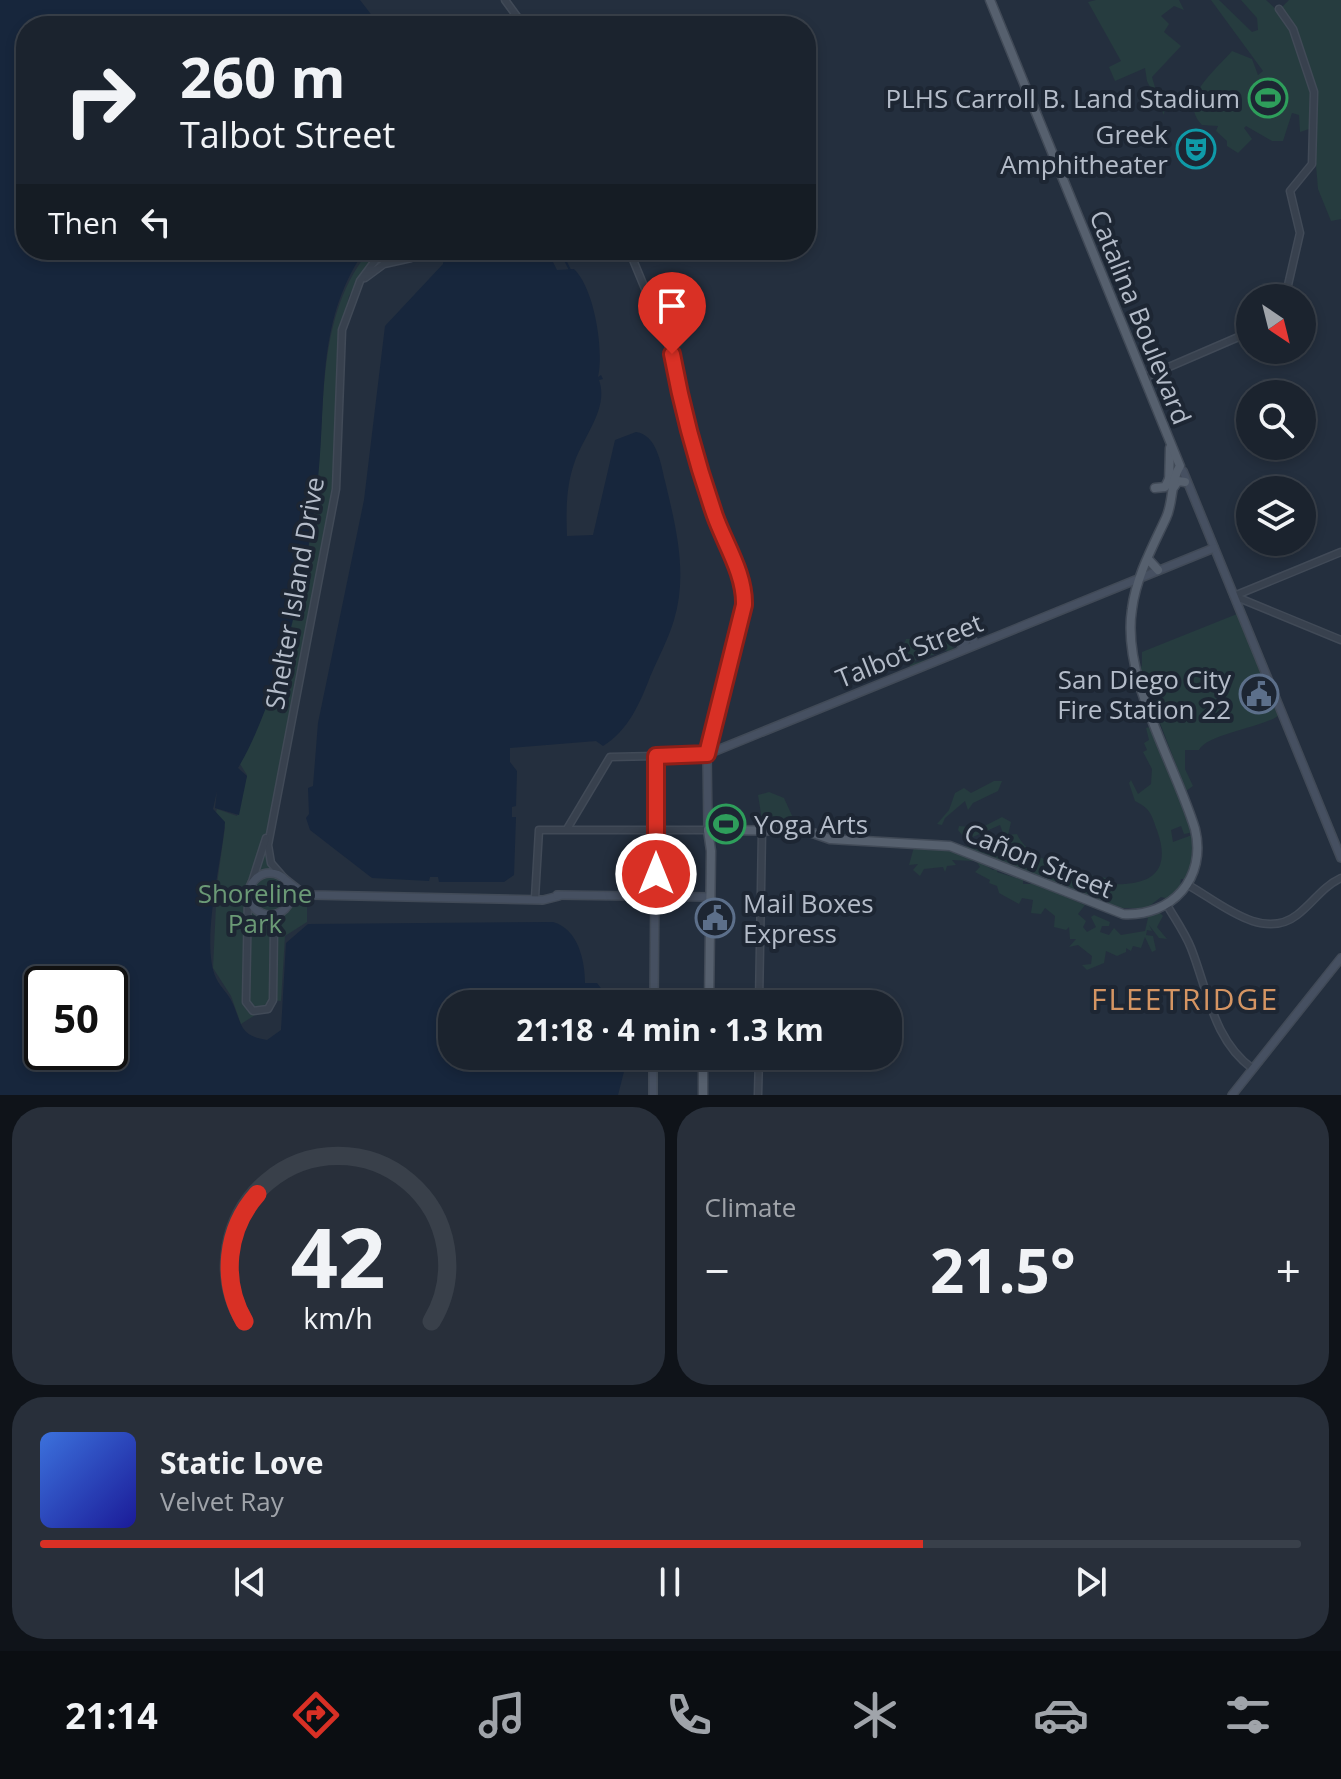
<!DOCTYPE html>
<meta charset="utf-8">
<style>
body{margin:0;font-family:"Open Sans",sans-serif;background:#282f3a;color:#f1f3f6;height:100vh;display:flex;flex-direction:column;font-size:30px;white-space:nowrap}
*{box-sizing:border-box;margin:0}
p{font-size:26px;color:#a0a4aa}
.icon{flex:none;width:44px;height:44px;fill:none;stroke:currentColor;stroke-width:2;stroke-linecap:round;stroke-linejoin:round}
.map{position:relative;height:1095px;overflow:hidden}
.sheet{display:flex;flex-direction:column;gap:12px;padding:12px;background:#0f1319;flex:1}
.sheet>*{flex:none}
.top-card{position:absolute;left:16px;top:16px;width:800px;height:244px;border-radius:32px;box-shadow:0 4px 12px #0003,0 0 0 2px #39404a;background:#1b232e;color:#f1f3f6;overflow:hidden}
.needle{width:52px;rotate:145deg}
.buttons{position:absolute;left:1236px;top:284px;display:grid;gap:16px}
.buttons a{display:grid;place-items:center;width:80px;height:80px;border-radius:50%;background:#1b232e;box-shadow:0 4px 12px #0003,0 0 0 2px #39404a;font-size:40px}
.speed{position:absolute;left:24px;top:966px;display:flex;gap:16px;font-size:40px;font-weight:700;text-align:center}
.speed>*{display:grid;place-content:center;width:104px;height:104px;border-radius:50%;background:#1b232e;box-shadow:0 4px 12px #0003,0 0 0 2px #39404a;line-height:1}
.speed .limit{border:4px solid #111;border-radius:12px;background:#fff;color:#111}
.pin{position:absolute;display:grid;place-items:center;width:68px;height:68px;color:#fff;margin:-82px -34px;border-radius:50% 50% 50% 0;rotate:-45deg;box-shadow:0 0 8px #0007}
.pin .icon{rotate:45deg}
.me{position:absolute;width:88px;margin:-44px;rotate:0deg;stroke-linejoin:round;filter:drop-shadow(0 0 6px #0008)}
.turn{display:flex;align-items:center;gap:28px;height:168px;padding:0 32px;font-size:36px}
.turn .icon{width:104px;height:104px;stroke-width:2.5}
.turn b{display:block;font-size:56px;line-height:68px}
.then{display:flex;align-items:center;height:76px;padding:0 32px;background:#0003;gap:16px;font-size:30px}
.big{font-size:60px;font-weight:700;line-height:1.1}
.sheet .tile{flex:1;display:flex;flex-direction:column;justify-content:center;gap:12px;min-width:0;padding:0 28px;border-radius:32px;background:#282f3a}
.sheet .dial{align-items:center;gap:0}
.dial svg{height:208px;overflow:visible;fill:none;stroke:#39404a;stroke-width:7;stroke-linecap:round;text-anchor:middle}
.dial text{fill:#f1f3f6;stroke:none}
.song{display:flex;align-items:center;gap:24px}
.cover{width:96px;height:96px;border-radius:12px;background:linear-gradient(135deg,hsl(220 70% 55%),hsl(240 70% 35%))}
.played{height:8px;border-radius:4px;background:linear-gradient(90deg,#d93025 70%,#39404a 70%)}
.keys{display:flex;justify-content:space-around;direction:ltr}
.heat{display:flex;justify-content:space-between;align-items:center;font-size:44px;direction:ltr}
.sheet .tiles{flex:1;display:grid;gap:12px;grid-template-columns:1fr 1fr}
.tile:last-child{grid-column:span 2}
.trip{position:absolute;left:438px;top:990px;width:464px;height:80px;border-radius:32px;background:#1b232e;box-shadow:0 4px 12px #0003,0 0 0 2px #39404a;font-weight:700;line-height:80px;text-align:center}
.tabs{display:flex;height:128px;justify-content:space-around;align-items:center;background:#0b0e12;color:#a0a4aa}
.tabs .icon{width:56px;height:56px}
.tabs .active{color:#d93025}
.tabs b{font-size:36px;color:#f1f3f6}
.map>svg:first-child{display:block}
.green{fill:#263c3f}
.water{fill:#17263c;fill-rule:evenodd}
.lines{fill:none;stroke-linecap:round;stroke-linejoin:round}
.stream{stroke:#17263c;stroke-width:2}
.tertiary-casing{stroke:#414a57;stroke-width:9}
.secondary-casing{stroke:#414a57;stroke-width:10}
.primary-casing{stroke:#414a57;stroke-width:11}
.tertiary{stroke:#38414e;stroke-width:6}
.secondary{stroke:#465061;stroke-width:7}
.primary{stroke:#56606e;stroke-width:8}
.route-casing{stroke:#8d1f18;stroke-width:20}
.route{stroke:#d93025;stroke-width:14}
.labels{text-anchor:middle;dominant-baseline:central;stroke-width:8;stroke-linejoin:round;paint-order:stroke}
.poi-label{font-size:26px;fill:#b4bcc9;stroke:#1d2633;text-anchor:end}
.street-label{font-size:26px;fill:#b4bcc9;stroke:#1d2633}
.park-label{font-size:26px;fill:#6b9a76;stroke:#1d2633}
.quarter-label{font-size:30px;letter-spacing:2px;fill:#d59563;stroke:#1d2633}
</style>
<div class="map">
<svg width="1341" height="1095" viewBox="0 0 1341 1095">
<rect width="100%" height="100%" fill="#242f3e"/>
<g class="green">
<path d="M1096,0H1179L1184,10L1174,6L1161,16L1169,24L1164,32L1181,46L1152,77L1159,101L1165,106L1164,115L1147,81L1145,68L1115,81L1109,67L1121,61L1088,2Z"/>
<path d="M1211,0H1219L1252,32L1258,30L1257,18L1241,0H1266L1278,11L1289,0H1341V219L1331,221L1318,189L1311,107L1309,129L1300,132L1299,115L1292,113L1283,141H1272L1246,126L1244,128L1252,139L1238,153L1227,146V141L1216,131L1218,126L1202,125C1177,99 1215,71 1232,51L1252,59L1258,75L1263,71Z"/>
<path d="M370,250H380L349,296L343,321L337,357L335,482L267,844L272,866L307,895V922L285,936L281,1001L272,1000L271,1005L241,1024L231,996L213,968L217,884L225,827L216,812L217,809L237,816L247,775L240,764C280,682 301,591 315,501C328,417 312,319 370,250Z"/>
<path d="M695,300L701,317L700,324L694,323L689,336L687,332L683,333L687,339L680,348L667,316L671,312L691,313L687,304Z"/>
<path d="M1237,614L1278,716C1260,728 1207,734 1199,750H1185V769L1193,786L1186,791L1139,668L1142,666V652Z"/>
<path d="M941,629L947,636L951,630L954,633L949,645L954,648L952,652L939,649L933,655L918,657L914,663L940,656L910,668L909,657H895L894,652L902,650L906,639L932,638Z"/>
<path d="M1149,727L1194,832L1184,834L1181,826L1171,830L1173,842L1192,835L1196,851L1187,879H1181L1180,887L1169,899L1161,897L1147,908H1115L967,849L966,843L986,836L995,842L996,849L1007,844L1000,825L966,840L958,830L959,826L971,827L973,832L1002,817L1011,822L1008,835L1017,834C1023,849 1047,864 1063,864C1076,877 1090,874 1106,878L1110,884C1151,886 1172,872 1157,830C1151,814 1151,809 1135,801L1129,783L1131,780L1138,794L1151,784L1152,769L1143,752L1147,750L1144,743L1149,740L1146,728Z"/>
<path d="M994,781H1002L998,791L973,803L968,810L965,801L945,818L942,825L937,824L949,810L955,793L964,788L971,793Z"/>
<path d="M769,792L784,798L794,820L766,823L762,820L758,795Z"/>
<path d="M914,847H945L974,861L952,860L956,865L947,866L945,872L943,867L924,869L920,876L913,870L918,864L909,865Z"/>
<path d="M975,859L993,870L997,867V872L1023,880V884H1035L1085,905L1078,914L1086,921L1083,927L1087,932L1096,927L1091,917L1094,915L1110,922L1109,926H1102L1100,932L1109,935L1114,928L1121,935L1145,931L1148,918L1132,919L1159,912L1163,916L1157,927L1167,939L1159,938L1149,925L1152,931L1147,930L1146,935L1153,936L1156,950L1152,952L1145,937L1141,948L1133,946L1131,951L1126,948V952L1117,956L1106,951L1104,963L1087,970L1082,965L1091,964L1092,956L1078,945L1069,947L1076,939H1070L1069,927L1066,930L1054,927L1055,916L1045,908L1041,914L1031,913L1033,900L1022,898L1019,904L999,893L997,886L989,883L990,880L975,872L980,867Z"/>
</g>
<g class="water">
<path d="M0,0H360L380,26H26V250H365C315,322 327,398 318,480C309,566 281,695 238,768L247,776L239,815L215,808L217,791L213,809L225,822C222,861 200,943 216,978C220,987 229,994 233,1004C242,1025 240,1036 267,1040L281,1030L286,943L308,924L553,922C578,929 585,960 585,983H597L613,1004H452V1056H628L618,1095H0ZM110,984V1052H42V984Z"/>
<path d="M445,250H547L557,270L574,269C595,289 604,352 598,377L601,375L603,379L599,380C609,408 584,436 575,461C566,485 566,511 567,536L593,535L615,440L636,432C657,435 661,464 665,481C676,527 688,574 674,620C668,640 658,658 650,677C640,703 628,731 603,746L596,741L510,748V762L517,771L516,806L512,807V817H516L514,875L504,882H439L438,877H430L429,881L372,878L310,830L306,818L309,814L308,788L313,786L318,723L364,500L385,326L443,264Z"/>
</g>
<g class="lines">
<path class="stream" d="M560,250L570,270"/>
<g class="tertiary-casing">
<g id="tertiary">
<path d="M505,0L524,26"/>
<path d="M1279,9L1293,29L1314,92L1312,164L1290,191L1300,233L1285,298"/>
<path d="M629,250L672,354L688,426L715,514L744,592L742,616L707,754"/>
<path d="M365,278L384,264L411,258L417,250"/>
<path d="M1146,381L1148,376L1250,332"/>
<path d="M1234,596L1341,640"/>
<path d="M1234,596L1341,552"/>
<path d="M567,829L610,757L656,756"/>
<path d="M284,878L271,863L268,845L336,489L342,330L360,281L383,250"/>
<path d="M251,885L266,838"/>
<path d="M1188,885C1219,902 1262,942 1297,915C1313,903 1322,887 1341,878"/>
<path d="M248,896L246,1002L253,1011L268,1009L273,1000L274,929L279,914"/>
<path d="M535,898L539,830H708"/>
<path d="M1167,905C1175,919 1185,933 1191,948C1208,991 1213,1040 1253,1069"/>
<path d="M759,1004L762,831"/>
<path d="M758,1095L759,1056"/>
</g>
</g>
<g class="secondary-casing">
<g id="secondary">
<path d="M1183,471L1341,858"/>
<path d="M960,651L969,636L976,644"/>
<path d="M707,754L708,830"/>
<circle cx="270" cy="894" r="21"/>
<path d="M287,881L301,892L312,895L543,900L559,896"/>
<path d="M557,895L710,897"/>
<path d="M654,1004L656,756H703L1214,548"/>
<path d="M653,1095V1056"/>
<path d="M1232,1095L1341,958"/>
</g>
</g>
<g class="primary-casing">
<g id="primary">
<path d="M1169,483L1170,448"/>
<path d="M1174,487L1178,481L1185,482"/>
<path d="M1155,488L1165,487L1169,479"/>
<path d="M1148,559L1158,570"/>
<path d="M708,830L807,831L830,839L950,846L1123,914C1172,917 1207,878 1195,829C1175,763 1121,678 1132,609C1136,577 1153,546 1166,518C1174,501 1170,481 1180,466L990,0"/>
<path d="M708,830L711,851L709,1004"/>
<path d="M703,1095V1056"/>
</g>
</g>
<use href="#tertiary" class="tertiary"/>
<use href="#secondary" class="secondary"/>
<use href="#primary" class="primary"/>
</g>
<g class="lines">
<g class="route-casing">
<path id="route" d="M656,874V756L707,754L744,605C745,574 725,544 715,516C697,464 682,409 672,354"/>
</g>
<use href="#route" class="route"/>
</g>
<defs>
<g id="stadium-ring" transform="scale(2)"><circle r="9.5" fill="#1d2633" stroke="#2e9e5b" stroke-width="1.5"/><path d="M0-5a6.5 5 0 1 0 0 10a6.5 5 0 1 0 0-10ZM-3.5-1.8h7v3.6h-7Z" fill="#2e9e5b"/></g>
<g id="theatre-ring" transform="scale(2)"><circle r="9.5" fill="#1d2633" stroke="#0f9aa8" stroke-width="1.5"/><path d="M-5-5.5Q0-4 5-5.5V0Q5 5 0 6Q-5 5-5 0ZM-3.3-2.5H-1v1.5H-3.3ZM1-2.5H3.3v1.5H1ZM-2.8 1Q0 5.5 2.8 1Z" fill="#0f9aa8"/></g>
<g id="civic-ring" transform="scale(2)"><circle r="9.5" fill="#1d2633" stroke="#5c6f8a" stroke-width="1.5"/><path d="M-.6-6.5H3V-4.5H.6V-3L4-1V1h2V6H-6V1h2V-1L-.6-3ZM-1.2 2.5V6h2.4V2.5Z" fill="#5c6f8a"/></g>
</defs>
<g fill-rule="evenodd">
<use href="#stadium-ring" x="1268" y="98"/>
<use href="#theatre-ring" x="1196" y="149"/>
<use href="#civic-ring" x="1259" y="694"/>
<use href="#stadium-ring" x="726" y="824"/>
<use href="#civic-ring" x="715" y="918"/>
</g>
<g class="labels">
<g class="poi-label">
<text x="1240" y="98">PLHS Carroll B. Land Stadium</text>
<text x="1168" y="134">Greek<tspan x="1168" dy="30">Amphitheater</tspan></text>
<text x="1231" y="679">San Diego City<tspan x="1231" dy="30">Fire Station 22</tspan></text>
<text x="754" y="824" text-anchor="start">Yoga Arts</text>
<text x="743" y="903" text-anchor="start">Mail Boxes<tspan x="743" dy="30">Express</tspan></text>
</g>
<g class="street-label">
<text transform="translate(1141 317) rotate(68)">Catalina Boulevard</text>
<text transform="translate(294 593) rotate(-80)">Shelter Island Drive</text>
<text transform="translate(909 650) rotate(-22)">Talbot Street</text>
<text transform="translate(1039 860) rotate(22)">Cañon Street</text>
</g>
<g class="park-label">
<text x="255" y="893">Shoreline<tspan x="255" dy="30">Park</tspan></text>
</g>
<g class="quarter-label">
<text x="1185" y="998">FLEETRIDGE</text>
</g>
</g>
</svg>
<div class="buttons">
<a><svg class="needle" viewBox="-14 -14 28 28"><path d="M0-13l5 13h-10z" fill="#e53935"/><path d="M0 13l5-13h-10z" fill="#a0a4aa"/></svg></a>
<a><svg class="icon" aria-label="search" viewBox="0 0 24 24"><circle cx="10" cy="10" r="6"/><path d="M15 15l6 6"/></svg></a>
<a><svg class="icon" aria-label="layers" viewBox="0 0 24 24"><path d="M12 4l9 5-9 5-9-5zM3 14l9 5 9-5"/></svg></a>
</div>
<div class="speed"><div class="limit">50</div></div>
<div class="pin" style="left:672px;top:354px;background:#d93025"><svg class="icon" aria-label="arrive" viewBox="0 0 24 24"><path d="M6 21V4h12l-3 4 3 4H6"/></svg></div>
<svg class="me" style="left:656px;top:874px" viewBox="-20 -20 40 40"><circle r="17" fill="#d93025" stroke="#fff" stroke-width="3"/><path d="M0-11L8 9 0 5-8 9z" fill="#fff"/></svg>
<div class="trip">21:18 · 4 min · 1.3 km</div>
<div class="top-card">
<div class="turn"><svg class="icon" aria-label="right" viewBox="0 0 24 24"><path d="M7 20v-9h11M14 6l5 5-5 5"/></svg><div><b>260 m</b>Talbot Street</div></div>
<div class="then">Then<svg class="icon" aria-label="left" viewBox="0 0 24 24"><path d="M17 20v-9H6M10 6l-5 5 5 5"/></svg></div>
</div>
</div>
<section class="sheet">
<div class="tiles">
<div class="tile dial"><svg viewBox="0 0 100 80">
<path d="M14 69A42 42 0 1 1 86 69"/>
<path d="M14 69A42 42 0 0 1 19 20" stroke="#d93025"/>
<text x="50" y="56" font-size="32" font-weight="700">42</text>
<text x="50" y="72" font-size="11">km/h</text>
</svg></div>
<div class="tile"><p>Climate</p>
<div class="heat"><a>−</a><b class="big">21.5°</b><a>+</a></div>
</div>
<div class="tile">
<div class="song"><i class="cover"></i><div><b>Static Love</b><p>Velvet Ray</p></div></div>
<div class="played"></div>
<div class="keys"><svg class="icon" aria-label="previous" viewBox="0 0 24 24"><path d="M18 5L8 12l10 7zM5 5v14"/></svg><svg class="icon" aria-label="pause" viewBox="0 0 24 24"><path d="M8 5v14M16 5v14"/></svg><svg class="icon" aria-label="next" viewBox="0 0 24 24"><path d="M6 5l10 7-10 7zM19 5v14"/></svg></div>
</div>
</div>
</section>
<nav class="tabs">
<b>21:14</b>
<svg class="icon active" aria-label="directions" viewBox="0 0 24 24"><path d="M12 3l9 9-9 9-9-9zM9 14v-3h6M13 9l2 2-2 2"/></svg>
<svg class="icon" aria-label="music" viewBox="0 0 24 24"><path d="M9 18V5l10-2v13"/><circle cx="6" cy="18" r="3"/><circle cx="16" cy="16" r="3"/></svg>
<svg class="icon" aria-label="phone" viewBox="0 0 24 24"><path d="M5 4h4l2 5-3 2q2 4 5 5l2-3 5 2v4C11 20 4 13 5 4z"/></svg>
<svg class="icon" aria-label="climate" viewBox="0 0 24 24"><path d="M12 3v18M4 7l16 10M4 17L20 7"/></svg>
<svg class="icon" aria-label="car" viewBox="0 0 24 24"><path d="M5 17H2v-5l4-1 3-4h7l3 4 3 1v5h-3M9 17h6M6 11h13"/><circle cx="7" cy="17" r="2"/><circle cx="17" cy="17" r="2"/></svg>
<svg class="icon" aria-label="filters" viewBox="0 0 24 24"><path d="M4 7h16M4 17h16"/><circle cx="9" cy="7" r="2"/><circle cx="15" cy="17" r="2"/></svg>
</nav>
